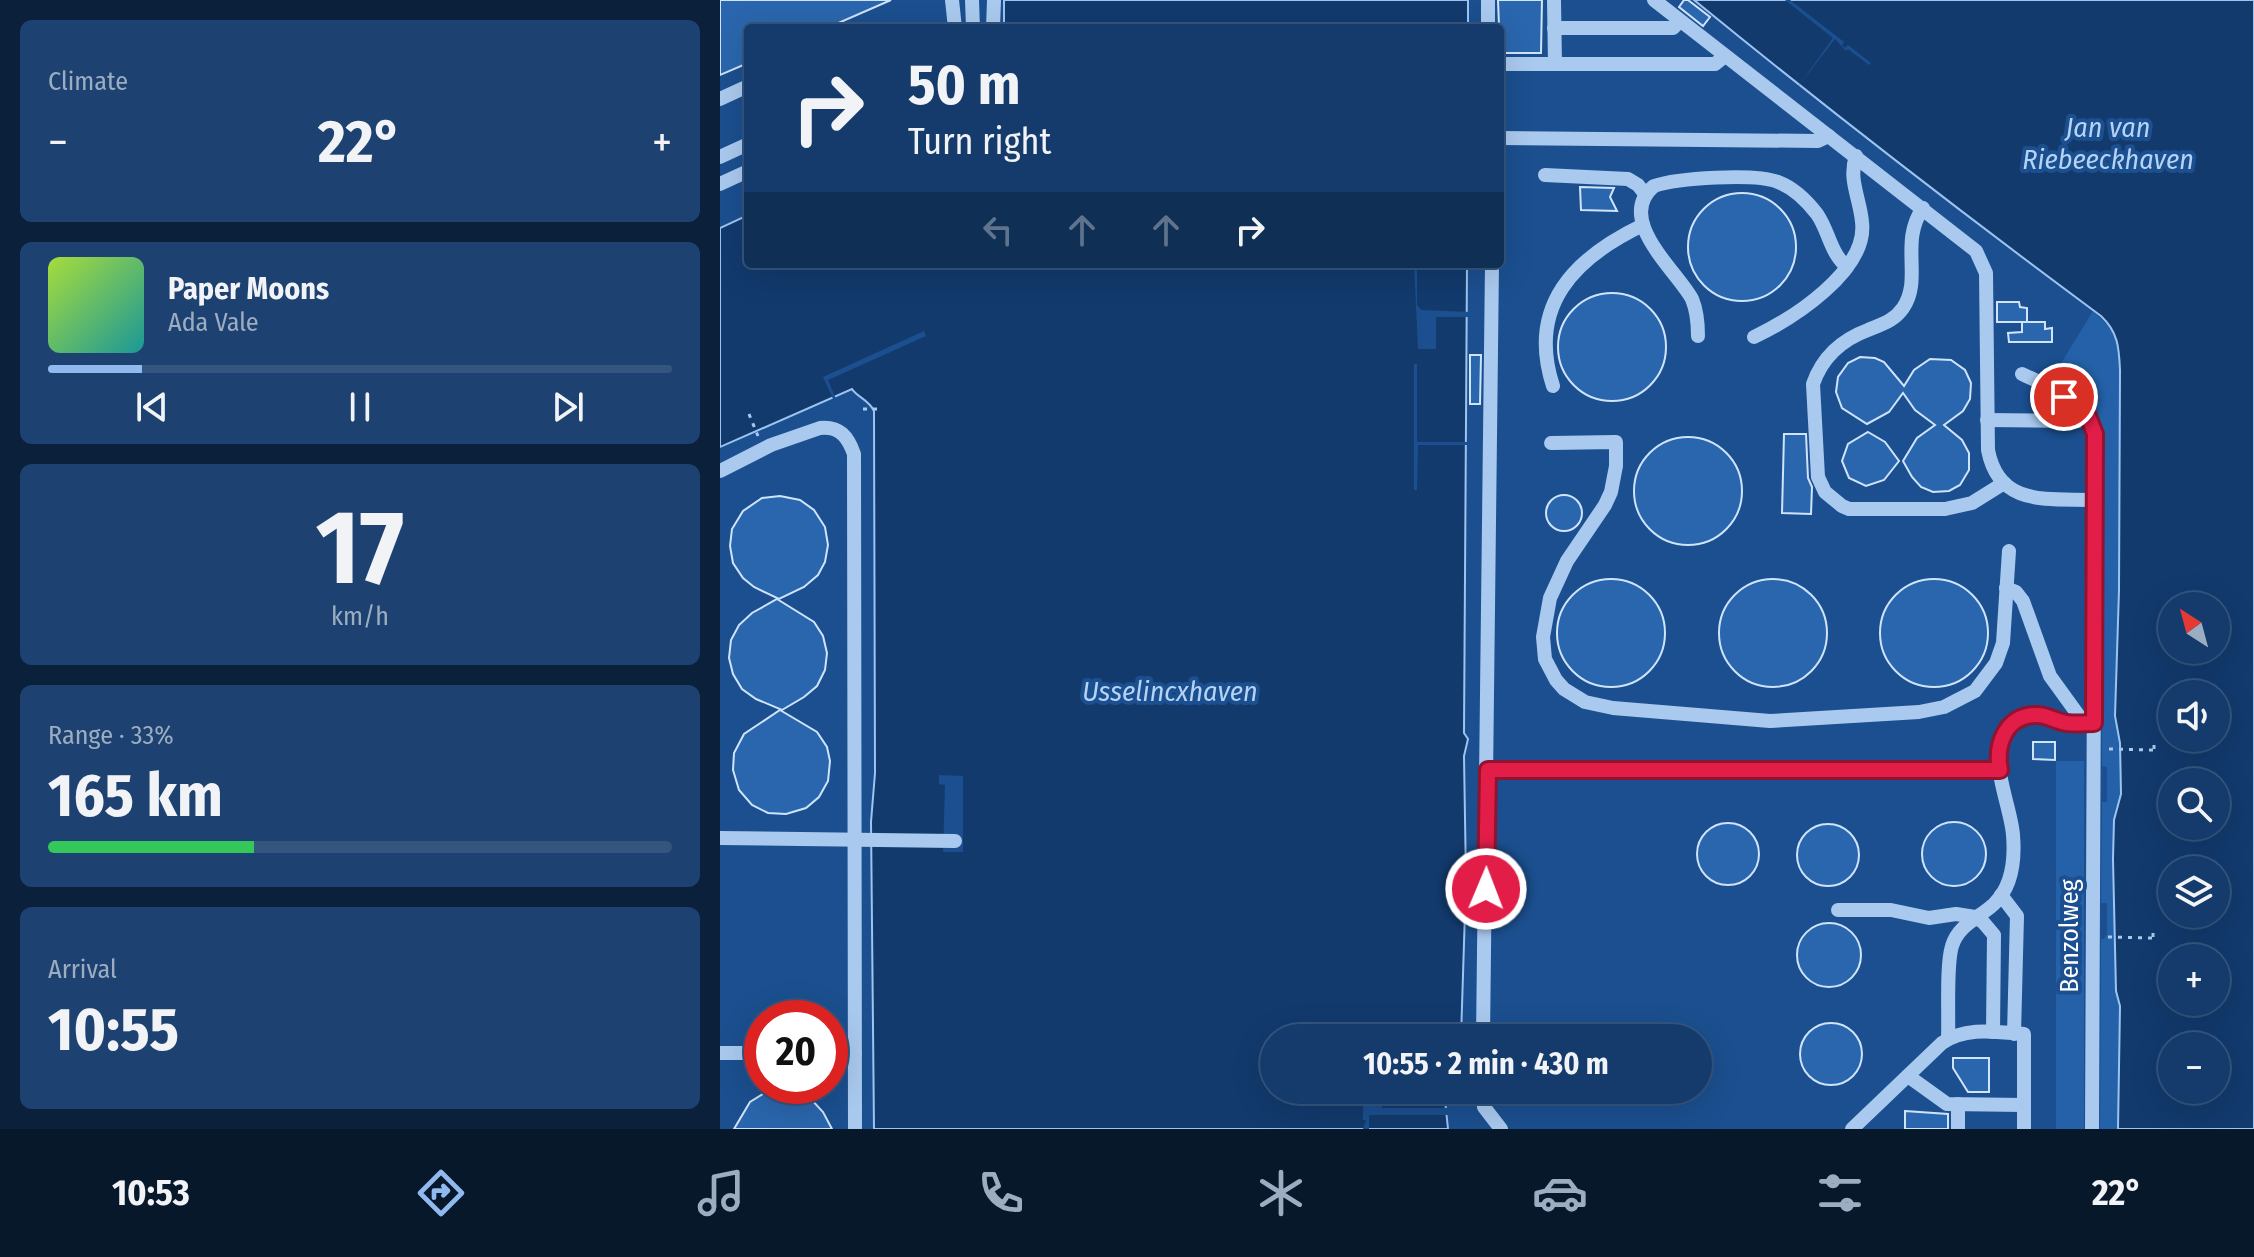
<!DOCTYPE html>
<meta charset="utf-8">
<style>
body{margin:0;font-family:"Fira Sans Condensed",sans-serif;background:#1d4271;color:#f1f3f6;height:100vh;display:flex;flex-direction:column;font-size:30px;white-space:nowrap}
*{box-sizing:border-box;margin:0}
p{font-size:26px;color:#9dadc1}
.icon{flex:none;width:44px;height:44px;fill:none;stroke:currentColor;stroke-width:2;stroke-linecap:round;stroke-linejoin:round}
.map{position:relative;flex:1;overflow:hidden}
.panel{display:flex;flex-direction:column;gap:20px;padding:20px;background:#0b203b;width:720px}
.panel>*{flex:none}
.top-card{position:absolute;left:24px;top:24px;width:760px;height:244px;border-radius:8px;box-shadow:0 8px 32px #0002,0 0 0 2px #33557e;background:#143b6b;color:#f1f3f6;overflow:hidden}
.needle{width:52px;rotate:324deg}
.fabs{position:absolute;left:1438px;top:592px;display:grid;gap:16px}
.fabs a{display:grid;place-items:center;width:72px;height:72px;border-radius:50%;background:#143b6b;box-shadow:0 8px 32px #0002,0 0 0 2px #33557e;font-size:40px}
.speed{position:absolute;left:24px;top:1000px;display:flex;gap:16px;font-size:40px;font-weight:700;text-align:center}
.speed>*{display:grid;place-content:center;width:104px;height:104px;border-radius:50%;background:#143b6b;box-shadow:0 8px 32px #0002,0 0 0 2px #33557e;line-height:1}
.speed .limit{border:12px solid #d22;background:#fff;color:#111}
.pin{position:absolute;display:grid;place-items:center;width:68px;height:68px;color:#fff;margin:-34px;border:4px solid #fff;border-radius:50%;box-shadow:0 2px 8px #0007}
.me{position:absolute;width:88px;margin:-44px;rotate:1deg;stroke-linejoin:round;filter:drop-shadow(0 0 6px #0008)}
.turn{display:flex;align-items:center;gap:28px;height:168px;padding:0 32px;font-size:36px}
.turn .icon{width:104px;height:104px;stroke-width:2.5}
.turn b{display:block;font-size:56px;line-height:68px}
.lanes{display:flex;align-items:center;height:76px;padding:0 32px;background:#0003;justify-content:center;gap:40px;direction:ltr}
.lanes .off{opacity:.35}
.big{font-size:60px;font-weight:700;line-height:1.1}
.panel .card{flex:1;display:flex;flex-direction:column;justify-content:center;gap:12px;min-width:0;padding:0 28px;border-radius:12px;background:#1d4271}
.panel .dial{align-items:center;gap:0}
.dial b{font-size:104px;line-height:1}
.song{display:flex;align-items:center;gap:24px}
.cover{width:96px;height:96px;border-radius:12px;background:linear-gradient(135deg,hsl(80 70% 55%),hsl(180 70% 35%))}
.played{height:8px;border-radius:4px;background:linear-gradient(90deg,#90b9f0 15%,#33557e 15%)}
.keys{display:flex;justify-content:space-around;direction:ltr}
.heat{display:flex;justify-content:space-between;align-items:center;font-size:44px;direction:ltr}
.charge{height:12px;border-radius:6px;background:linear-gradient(90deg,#34c759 33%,#33557e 0)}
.trip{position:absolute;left:540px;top:1024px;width:452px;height:80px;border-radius:40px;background:#143b6b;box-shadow:0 8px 32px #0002,0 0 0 2px #33557e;font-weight:700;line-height:80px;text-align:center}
.dock{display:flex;height:128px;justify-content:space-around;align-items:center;background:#08182b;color:#9dadc1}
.dock .icon{width:56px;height:56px}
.dock .active{color:#90b9f0}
.dock b{font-size:36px;color:#f1f3f6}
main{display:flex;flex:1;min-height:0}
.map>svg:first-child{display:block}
.green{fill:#2461a8}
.water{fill:#123a6d;stroke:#9cc4f0;stroke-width:2;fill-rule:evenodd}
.pier{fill:#1b4f8f}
.building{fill:#2a66ad;stroke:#cfe3fa;stroke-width:2}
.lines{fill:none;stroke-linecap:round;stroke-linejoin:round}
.path{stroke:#a9c9ee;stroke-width:3;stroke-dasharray:4 6;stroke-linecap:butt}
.minor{stroke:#a9c9ee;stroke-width:14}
.route-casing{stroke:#92132f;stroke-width:20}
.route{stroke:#e11d48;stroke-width:14}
.labels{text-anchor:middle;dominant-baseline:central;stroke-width:8;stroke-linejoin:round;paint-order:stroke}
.street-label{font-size:26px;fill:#fff;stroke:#1b4f8f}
.water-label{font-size:28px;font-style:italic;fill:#b5d3f5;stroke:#1b4f8f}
</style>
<main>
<section class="panel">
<div class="card"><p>Climate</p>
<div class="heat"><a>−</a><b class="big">22°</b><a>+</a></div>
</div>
<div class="card">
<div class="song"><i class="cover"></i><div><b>Paper Moons</b><p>Ada Vale</p></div></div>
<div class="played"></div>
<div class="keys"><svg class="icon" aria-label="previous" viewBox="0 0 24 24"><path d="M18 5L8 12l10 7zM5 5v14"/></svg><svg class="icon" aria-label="pause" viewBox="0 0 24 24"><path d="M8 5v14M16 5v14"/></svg><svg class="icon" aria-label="next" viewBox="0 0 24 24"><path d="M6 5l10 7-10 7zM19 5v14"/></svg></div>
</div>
<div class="card dial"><b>17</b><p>km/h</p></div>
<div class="card"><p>Range · 33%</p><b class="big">165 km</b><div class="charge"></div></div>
<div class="card"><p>Arrival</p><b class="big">10:55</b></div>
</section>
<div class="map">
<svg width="1534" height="1129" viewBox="0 0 1534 1129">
<rect width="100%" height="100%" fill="#1b4f8f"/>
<g class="green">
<path d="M1373,311L1395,333L1399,350V590L1395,716L1400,743L1401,794L1393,828L1396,991L1400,1006L1398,1129H1380L1381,939H1384L1387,934V903H1381L1382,802H1387V767L1382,766L1381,424L1375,411L1332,378Z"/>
<rect x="1336" y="761" width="28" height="368"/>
</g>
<g class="water">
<rect x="284" y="0" width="464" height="28"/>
<path d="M974,0H1534V1129H1398L1400,1006L1396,991L1393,859L1394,820L1401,794L1400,743L1395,716L1399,590L1400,370C1399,347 1398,332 1381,316C1242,213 1106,108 974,0ZM1452,606H1496V650H1452ZM1452,694H1496V738H1452ZM1452,782H1496V826H1452ZM1452,870H1496V914H1452ZM1452,958H1496V1002H1452ZM1452,1046H1496V1090H1452Z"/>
<path d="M28,215V264H747L744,733L748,739L744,756L746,880L741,1038H554V1090H724L728,1129H154L151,822L155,773L154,411C149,400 137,397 132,389L0,447V228Z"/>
</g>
<g class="pier">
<path d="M1065,0H1070L1124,42L1122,45L1125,48L1128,45L1151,63L1149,65L1128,49L1126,51L1115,39L1077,88L1113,38Z"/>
<path d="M694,264H697V305L701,310L751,312V317H716V349H698Z"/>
<path d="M204,331L206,336L108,380L116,399L114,401L103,377Z"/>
<path d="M694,364H697V442H750V445H698L697,490H694Z"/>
<path d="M219,775L243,776V852H223L225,785L219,784Z"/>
<path d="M643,1090H662V1108H730L731,1115H649V1129H643L646,1120H643Z"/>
</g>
<g class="building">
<path d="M0,0H171L107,28H28V63L0,75Z"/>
<path d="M778,0H822L821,53H780Z"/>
<path d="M964,0H968L990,17L983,26L959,7Z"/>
<path d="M860,187L894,188L890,197L897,211L861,210Z"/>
<circle cx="1022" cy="247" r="54"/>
<circle cx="892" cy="347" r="54"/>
<path d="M1277,302H1299L1300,307L1307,308V322H1277Z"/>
<path d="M1302,322H1325V329L1332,328V342H1289L1288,333L1302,332Z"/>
<path d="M750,355H761L760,404H750Z"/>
<path d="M1140,357L1155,358L1164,362L1184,386L1194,370L1210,359L1231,360L1245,370L1251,383L1250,399L1243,411L1224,425L1242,440L1249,453V470L1240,485L1229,491L1213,492L1201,487L1192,477L1183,461L1197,438L1215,425L1195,410L1183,393L1169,412L1147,424L1122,408L1116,392L1118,377L1128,363Z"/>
<path d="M1148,432L1165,442L1179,461L1164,480L1146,486L1129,478L1122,461L1128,444Z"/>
<path d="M1064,434H1086L1088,478L1092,487L1091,514L1062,513Z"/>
<circle cx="968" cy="491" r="54"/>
<circle cx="844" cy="513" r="18"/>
<path d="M60,496L80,500L94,510L105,527L108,545L105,562L98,575L84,587L59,599L34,587L23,578L13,563L10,546L12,529L23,511L42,498Z"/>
<circle cx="1053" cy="633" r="54"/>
<circle cx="1214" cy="633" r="54"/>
<circle cx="891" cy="633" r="54"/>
<path d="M57,599L94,622L103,636L107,653L105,670L97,686L84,697L62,710L36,699L22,689L13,674L9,658L11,640L19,625L32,613Z"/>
<path d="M60,710L97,732L107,747L110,761L108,781L99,797L86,808L66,814L48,813L32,805L19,790L13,770L14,753L24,734Z"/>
<path d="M1313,742H1335V760L1313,759Z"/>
<circle cx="1234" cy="854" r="32"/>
<circle cx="1008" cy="854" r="31"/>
<circle cx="1108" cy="855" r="31"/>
<circle cx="1109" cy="955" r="32"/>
<circle cx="1111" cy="1054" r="31"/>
<path d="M1233,1058H1269V1092H1248L1233,1068Z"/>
<path d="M57,1091L78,1092L91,1099L103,1112L112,1129H14L30,1102L43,1094Z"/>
<path d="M1185,1111L1228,1114V1129H1185Z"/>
</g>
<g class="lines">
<g class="path">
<path d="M143,409H160"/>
<path d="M29,414L38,436"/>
<path d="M1434,745V754"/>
<path d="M1389,749L1434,750"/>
<path d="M1433,933V942"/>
<path d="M1388,937L1433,938"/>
</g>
<g class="minor">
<path d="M232,0L235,28"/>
<path d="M252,0L253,28"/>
<path d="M768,0V28"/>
<path d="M834,0L835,64"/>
<path d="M934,0L1256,251L1266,273L1268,450C1279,508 1329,498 1375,500"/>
<path d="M273,28L274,0"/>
<path d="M834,28H953L960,21"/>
<path d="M780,64H995L1005,56"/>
<path d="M0,99L28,86"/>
<path d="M780,138L1098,141L1109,136"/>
<path d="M0,157L28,144"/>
<path d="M825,175L908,179L918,185L925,194"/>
<path d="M0,184L28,171"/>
<path d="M1203,208C1179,242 1203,279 1183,308C1174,321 1162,324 1148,330C1121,340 1102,358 1093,384L1098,477L1105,492L1122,506L1129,509H1225L1252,503L1284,483"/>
<path d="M978,336C978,324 977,311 972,299C957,271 894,219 934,186C957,178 1035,173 1058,182C1074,188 1087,201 1097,214C1109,231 1110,253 1127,267"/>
<path d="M1034,337C1072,319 1148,271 1142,222C1140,198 1128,180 1136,156"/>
<path d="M1302,374C1327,386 1371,403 1375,434L1372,1129"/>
<path d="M833,386C807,306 854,258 923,225"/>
<path d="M1267,420L1358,421L1368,416"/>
<path d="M831,443L896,442V466L891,492L885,505L847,561L830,598L823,637L825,659L836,680L844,689L865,702L893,708L1050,721L1199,712L1224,707L1255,691L1276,663L1283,643L1289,551"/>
<path d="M0,471L51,445L100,428C120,426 128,437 134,454L135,1129"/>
<path d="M1286,588L1296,592L1303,601L1330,676L1364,723"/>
<path d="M768,770H1280"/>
<path d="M0,838L235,841"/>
<path d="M1281,895L1297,916L1294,1034"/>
<path d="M1118,910H1171L1209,918L1236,914L1255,917L1263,922L1274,935L1273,1032"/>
<path d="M763,1038L772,264"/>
<path d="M1228,1038C1229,1016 1226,965 1232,946C1238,925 1259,918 1274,904C1293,886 1295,859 1293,835C1291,805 1265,753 1287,729C1310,704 1326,721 1350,724C1358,724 1366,723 1374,723"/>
<path d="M0,1053H42"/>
<path d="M110,1053H135"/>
<path d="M1188,1076L1227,1104L1304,1105"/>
<path d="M762,1090L764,1107L781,1129"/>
<path d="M1132,1129L1222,1043C1246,1026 1277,1032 1304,1034V1129"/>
<path d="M1238,1129V1104"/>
</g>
</g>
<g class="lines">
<g class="route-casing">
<path id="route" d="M766,889L768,770H1280C1275,744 1286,715 1317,715C1327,715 1333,720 1342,722C1352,725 1364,723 1374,723L1375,434L1368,416L1344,397"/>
</g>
<use href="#route" class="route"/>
</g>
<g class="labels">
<g class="street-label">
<text transform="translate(1349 936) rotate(-90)">Benzolweg</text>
</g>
<g class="water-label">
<text x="1388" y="127">Jan van<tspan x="1388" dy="32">Riebeeckhaven</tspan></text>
<text x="450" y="691">Usselincxhaven</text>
</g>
</g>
</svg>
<div class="fabs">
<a><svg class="needle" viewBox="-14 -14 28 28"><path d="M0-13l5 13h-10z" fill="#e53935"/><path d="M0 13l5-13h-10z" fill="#9dadc1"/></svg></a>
<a><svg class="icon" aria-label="sound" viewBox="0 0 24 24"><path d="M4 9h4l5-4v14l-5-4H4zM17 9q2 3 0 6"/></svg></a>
<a><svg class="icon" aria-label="search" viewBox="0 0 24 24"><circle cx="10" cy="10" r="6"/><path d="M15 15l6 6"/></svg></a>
<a><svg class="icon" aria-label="layers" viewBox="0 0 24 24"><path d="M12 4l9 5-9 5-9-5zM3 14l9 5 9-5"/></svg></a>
<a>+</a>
<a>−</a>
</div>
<div class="speed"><div class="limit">20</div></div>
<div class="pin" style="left:1344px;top:397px;background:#d93025"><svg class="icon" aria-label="arrive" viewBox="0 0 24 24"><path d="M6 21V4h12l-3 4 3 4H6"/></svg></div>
<svg class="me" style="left:766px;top:889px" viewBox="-20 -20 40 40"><circle r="17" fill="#e11d48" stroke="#fff" stroke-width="3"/><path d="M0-11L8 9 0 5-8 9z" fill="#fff"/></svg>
<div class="trip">10:55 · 2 min · 430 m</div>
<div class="top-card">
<div class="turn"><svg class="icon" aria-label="right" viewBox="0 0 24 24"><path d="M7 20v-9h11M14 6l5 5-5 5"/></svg><div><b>50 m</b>Turn right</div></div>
<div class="lanes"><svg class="icon off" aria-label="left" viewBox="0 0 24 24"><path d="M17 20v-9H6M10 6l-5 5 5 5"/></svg><svg class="icon off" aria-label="ahead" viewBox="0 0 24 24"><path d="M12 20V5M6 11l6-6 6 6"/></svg><svg class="icon off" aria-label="ahead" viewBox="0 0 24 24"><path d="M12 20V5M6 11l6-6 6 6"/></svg><svg class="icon" aria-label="right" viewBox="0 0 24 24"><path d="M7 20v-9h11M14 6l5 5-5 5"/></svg></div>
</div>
</div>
</main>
<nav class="dock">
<b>10:53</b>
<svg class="icon active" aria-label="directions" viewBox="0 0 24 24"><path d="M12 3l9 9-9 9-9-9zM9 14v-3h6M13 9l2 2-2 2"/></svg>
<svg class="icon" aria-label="music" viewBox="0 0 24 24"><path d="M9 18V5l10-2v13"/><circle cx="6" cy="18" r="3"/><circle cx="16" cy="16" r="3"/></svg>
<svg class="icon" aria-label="phone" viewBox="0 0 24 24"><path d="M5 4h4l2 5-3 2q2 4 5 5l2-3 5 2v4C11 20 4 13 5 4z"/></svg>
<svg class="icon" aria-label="climate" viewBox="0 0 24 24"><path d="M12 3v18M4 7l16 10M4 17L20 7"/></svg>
<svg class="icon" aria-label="car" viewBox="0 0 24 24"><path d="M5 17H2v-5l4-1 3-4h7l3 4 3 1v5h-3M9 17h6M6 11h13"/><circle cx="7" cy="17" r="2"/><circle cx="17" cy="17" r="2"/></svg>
<svg class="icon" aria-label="filters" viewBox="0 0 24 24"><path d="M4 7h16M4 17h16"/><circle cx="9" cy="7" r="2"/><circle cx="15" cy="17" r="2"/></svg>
<b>22°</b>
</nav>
